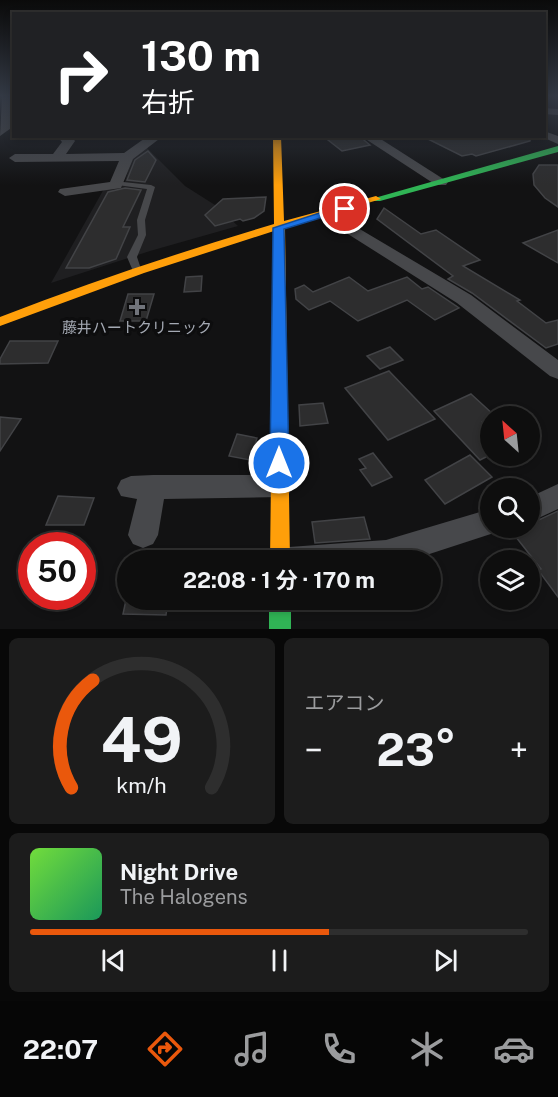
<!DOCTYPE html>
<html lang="ja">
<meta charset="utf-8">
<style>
body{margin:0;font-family:"Public Sans","Noto Sans JP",sans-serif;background:#1c1c1c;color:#f1f3f6;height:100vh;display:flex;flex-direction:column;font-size:22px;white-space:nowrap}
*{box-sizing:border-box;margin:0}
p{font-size:20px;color:#9b9c9e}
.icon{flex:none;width:33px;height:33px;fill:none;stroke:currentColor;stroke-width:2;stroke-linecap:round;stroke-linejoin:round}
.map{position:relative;height:629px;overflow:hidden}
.panel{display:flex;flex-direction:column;gap:9px;padding:9px;background:#080808;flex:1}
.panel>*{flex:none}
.banner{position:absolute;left:12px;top:12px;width:534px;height:126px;border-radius:0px;box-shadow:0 3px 9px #0003,0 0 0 2px #2e2e2e;background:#202124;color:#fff;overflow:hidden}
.needle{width:39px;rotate:333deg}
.controls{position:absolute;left:480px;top:406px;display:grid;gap:12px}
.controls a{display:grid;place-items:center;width:60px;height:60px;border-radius:50%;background:#0e0e0e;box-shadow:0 3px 9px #0003,0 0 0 2px #2e2e2e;font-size:30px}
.speed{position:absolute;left:18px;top:532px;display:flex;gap:12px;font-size:30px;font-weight:700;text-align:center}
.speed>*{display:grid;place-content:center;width:78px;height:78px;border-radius:50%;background:#0e0e0e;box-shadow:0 3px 9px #0003,0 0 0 2px #2e2e2e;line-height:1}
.speed .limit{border:9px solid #d22;background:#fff;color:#111}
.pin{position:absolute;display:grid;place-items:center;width:51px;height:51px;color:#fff;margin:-26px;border:3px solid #fff;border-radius:50%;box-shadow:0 2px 6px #0007}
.me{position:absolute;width:66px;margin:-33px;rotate:0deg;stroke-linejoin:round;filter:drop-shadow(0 0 4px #0008)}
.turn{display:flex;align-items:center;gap:21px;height:126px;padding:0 30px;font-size:27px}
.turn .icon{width:78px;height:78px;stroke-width:2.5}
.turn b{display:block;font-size:42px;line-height:51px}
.big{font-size:45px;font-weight:700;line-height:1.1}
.panel .tile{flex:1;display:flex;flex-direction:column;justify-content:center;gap:9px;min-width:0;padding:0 21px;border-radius:9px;background:#1c1c1c}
.panel .dial{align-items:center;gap:0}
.dial svg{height:156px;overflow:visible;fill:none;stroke:#2e2e2e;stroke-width:7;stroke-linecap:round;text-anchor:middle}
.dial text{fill:#f1f3f6;stroke:none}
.song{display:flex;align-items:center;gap:18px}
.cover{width:72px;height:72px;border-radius:9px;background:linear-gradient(135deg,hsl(100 70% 55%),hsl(150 70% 35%))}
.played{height:6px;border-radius:3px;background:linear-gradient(90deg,#ea580c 60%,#2e2e2e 60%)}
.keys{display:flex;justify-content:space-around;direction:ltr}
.heat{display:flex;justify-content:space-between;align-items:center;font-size:33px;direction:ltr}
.panel .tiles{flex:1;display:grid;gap:9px;grid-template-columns:1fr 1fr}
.tile:last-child{grid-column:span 2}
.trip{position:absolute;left:117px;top:550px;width:324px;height:60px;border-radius:30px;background:#0e0e0e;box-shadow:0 3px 9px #0003,0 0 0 2px #2e2e2e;font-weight:700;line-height:60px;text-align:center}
.dock{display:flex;height:96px;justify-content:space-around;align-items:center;background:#060606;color:#9b9c9e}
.dock .icon{width:42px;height:42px}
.dock .active{color:#ea580c}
.dock b{font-size:27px;color:#f1f3f6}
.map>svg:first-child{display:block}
.built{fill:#1f1f21}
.building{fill:#2d2d2e;stroke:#424346;stroke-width:1.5}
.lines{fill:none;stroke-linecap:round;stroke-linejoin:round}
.lane{fill:#47484b;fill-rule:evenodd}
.street{fill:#47484b;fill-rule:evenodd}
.fast{fill:#30b455;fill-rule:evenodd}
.slow{fill:#ff9f0a;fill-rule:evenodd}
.route{fill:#1a73e8;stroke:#114b97;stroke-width:1.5}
.poi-dot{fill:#71747b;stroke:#0d0d0e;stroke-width:2}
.labels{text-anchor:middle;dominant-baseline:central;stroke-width:6;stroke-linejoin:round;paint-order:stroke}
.poi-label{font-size:15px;fill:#a4a9b3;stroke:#0d0d0e}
</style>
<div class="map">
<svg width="558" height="629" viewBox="0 0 558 629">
<rect width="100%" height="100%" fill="#121213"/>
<path class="built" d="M146,147L185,186L215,205L238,226L150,251L51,283L105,187L124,185L132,157Z"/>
<g class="building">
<path d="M323,136H359L370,145L342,151Z"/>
<path d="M422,136H530V141L476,156L472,154L462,156Z"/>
<path d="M148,151L156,160L145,182L127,180L135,160Z"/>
<path d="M539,165H558V207L545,198L534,185L533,174Z"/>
<path d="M125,188L141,190L123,227H130L116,259L89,268H66L108,192Z"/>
<path d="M266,197L264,211L254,218L243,221L240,219L215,226L205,215L223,199Z"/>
<path d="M384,208L421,234L436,230L480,260L463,266L520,300L517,301L546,323L558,320V344L546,348L472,293L448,279L453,276L377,219Z"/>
<path d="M558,230V263L523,243Z"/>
<path d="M202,276L201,291L184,292L186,277Z"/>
<path d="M349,277L368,291L407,277L422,289L428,287L459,308L435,320L407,300L358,321L330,301L309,310L296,299L295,289L304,285L313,292Z"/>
<path d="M128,294H154L146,321H120Z"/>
<path d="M10,341H58L48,363L0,364V359Z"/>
<path d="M390,347L403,360L380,369L367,356Z"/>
<path d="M389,371L435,419L388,440L345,388Z"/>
<path d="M471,394L495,416L482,422L490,431V455L480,460L434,411Z"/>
<path d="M323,403L328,423L300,426L299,405Z"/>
<path d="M0,417L21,419L0,451Z"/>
<path d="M237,434L257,438L250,460L229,456Z"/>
<path d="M373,453L392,477L372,486L360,470L366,468L359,459Z"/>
<path d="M470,455L492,477L445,504L425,480Z"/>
<path d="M58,496L94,498L84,525H46Z"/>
<path d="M558,511V597L538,570L541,569L512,532L520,528H530V524Z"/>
<path d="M364,517L370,539L315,543L312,522Z"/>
<path d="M126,600H168L166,615L123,614Z"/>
</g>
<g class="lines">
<path class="lane" d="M114,181L151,185L155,187L145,220L146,235L137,257L141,269L139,271H133L127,257L138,235L137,220L147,189L117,185L113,183Z"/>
<g class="street">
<path d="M2,97H12L14,126L0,136Z"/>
<path d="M544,108L558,109V115L544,114Z"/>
<path d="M544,131L558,136V144L540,136H544Z"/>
<path d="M57,136H71L75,141L66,154L124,153L148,136H163L133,159L121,188L65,196L58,192L60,189L110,182L119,161L15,162L9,158L15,154H53L62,142Z"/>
<path d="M361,136H376L448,182L446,185H436Z"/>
<path d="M326,209L471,295L558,360V379L550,376L457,303L321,217L318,214L321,211Z"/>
<path d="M153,475H279L289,478L292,486L289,494L279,497L164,499L158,535L153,544L143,548L133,544L128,535L137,499L121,496L117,488L121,480L131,476Z"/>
<path d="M558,484V509L530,522V497Z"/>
<path d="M490,509V528H502L500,531L408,561H274L278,551L289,547L386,540Z"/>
</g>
<g class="fast">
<path d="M558,146V152L380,201H372L371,199Z"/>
<rect x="269" y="600" width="22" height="29"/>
</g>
<path class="slow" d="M273,136H281L284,221L376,196L381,199L285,228L290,561H270L274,231L144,273L0,326V317C90,282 181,252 274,224Z"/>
</g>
<linearGradient id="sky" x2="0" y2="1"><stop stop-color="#0a0a0a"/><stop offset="0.52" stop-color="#333944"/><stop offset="1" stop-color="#333944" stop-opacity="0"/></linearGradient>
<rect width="558" height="185" fill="url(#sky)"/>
<path class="route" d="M341,206L350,209L284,229L289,463L286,469L279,471L273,469L270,463L273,228Z"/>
<path class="poi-dot" d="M134 298h6v6h6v6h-6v6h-6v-6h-6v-6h6z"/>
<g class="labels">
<g class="poi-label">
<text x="137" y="327">藤井ハートクリニック</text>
</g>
</g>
</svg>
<div class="controls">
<a><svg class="needle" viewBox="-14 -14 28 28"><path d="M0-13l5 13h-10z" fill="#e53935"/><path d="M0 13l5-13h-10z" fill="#9b9c9e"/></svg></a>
<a><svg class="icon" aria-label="search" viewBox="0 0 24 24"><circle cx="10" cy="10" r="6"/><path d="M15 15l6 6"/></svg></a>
<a><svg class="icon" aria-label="layers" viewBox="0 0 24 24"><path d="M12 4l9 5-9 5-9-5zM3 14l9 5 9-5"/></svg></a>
</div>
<div class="speed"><div class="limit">50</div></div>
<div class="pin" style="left:345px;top:209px;background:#d93025"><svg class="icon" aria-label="arrive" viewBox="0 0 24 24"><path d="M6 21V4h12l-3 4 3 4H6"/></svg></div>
<svg class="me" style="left:279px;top:463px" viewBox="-20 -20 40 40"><circle r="17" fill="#1a73e8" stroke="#fff" stroke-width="3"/><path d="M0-11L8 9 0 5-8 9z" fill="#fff"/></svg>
<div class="trip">22:08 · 1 分 · 170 m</div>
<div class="banner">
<div class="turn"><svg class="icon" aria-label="right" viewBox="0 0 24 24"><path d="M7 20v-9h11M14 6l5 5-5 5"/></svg><div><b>130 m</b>右折</div></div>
</div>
</div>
<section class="panel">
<div class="tiles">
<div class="tile dial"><svg viewBox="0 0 100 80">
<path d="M14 69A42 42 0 1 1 86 69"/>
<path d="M14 69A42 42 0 0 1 25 14" stroke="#ea580c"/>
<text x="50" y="56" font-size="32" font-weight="700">49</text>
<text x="50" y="72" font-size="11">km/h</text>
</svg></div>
<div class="tile"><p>エアコン</p>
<div class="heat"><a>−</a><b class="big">23°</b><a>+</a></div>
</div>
<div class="tile">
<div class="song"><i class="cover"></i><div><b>Night Drive</b><p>The Halogens</p></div></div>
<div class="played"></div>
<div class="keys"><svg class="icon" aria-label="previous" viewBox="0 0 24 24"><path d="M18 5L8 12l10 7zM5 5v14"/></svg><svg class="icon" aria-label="pause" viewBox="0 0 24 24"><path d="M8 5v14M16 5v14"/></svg><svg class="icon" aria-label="next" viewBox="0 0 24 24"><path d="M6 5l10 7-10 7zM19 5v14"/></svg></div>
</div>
</div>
</section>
<nav class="dock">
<b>22:07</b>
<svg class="icon active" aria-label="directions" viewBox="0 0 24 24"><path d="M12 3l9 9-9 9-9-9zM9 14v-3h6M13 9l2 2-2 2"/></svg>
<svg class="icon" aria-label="music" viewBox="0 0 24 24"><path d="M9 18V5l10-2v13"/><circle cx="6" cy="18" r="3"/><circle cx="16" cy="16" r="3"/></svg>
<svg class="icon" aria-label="phone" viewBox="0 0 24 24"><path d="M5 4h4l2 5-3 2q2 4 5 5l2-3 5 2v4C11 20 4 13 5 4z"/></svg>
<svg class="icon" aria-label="climate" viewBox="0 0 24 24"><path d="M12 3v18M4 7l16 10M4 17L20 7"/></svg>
<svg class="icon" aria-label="car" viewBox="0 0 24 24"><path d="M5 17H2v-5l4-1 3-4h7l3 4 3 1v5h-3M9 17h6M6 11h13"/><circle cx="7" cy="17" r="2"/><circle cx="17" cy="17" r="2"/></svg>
</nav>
